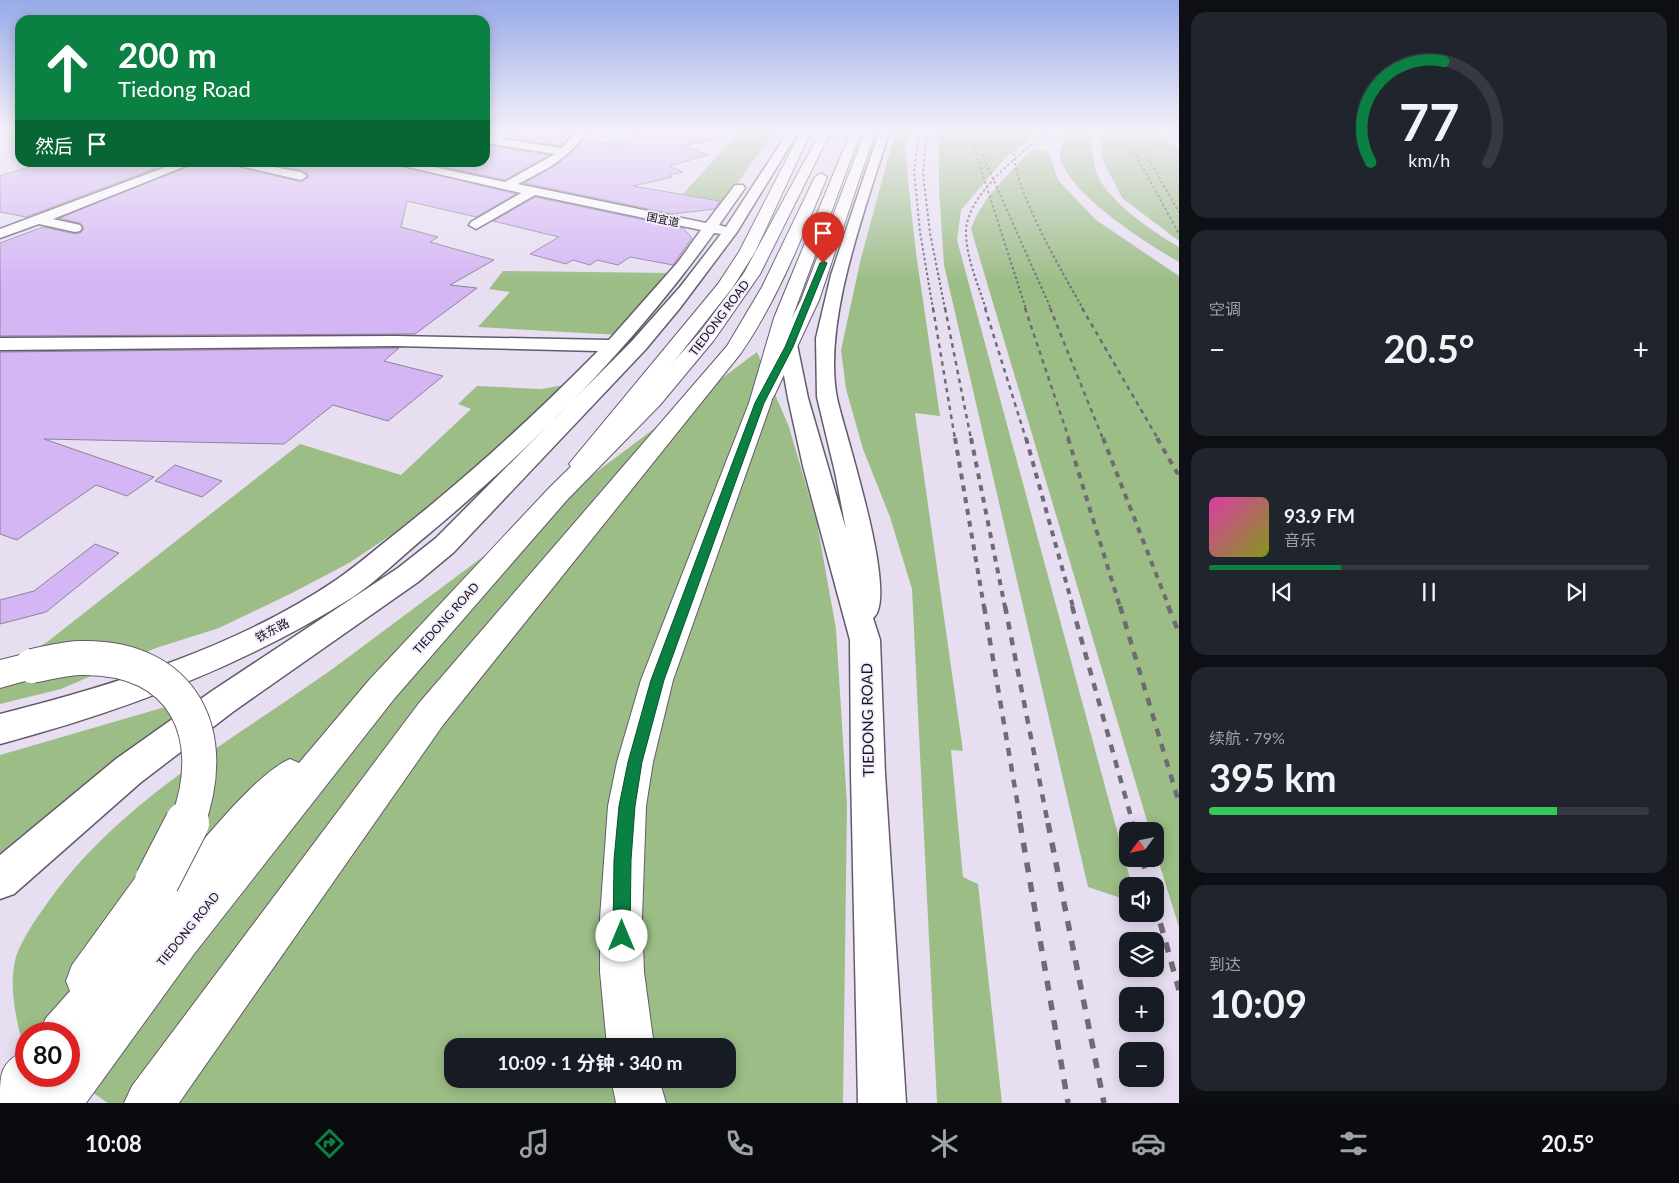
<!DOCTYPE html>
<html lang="zh">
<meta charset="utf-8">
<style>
body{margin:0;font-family:Lato,"Noto Sans SC",sans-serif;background:#20242c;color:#f1f3f6;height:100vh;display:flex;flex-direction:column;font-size:19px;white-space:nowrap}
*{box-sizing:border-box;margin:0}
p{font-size:16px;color:#9ea1a6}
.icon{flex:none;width:28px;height:28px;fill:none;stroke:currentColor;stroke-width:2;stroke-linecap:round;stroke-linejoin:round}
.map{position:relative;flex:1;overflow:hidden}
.panel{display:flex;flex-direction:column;gap:12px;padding:12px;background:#0d0f14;width:500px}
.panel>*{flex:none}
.banner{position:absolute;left:15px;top:15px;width:475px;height:152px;border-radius:15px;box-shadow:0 2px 12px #0003;background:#0b8043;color:#fff;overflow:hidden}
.needle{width:32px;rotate:237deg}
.fabs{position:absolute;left:1119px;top:822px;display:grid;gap:10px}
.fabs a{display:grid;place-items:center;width:45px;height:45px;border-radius:10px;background:#171b24;box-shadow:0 2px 12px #0003;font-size:25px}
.speed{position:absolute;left:15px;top:1022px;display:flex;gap:10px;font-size:25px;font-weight:700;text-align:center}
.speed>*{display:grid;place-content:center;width:65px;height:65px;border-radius:50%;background:#171b24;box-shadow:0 2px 12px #0003;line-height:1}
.speed .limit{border:8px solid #d22;background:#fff;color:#111}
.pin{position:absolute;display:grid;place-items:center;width:42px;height:42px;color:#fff;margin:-51px -21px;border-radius:50% 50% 50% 0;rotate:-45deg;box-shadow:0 0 5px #0007}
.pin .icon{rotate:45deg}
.me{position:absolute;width:55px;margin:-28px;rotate:0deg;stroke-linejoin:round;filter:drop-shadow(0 0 4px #0008)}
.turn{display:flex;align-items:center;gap:18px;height:105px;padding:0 20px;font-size:22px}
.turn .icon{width:65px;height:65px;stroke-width:2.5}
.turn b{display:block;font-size:35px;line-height:42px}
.then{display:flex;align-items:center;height:48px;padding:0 20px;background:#0003;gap:10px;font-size:19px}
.big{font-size:38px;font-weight:700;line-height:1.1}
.panel .widget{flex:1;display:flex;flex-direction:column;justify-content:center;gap:8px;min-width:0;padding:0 18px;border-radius:15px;background:#20242c}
.panel .dial{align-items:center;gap:0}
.dial svg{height:130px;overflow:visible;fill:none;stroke:#363941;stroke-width:7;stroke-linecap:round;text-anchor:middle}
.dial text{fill:#f1f3f6;stroke:none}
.song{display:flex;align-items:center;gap:15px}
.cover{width:60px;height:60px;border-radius:8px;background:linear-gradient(135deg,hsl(320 70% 55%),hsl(70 70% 35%))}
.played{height:5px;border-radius:2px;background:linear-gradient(90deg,#0b8043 30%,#363941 30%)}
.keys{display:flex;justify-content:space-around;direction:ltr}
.heat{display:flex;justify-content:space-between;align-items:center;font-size:28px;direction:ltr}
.charge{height:8px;border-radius:4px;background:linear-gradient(90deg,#34c759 79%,#363941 0)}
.trip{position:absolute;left:444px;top:1038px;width:292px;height:50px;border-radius:15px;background:#171b24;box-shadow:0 2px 12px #0003;font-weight:700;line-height:50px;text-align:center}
.tabs{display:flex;height:80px;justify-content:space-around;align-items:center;background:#090b0e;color:#9ea1a6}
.tabs .icon{width:35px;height:35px}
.tabs .on{color:#0b8043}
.tabs b{font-size:22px;color:#f1f3f6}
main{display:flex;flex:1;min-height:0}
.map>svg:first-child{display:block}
.green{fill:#9cbd86;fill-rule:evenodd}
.building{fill:#d4b6f5;stroke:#8b8395}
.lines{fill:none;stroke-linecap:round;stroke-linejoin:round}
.major-tunnel{stroke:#c8bfd1;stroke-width:12;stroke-dasharray:12 6;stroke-linecap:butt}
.minor-casing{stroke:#635b6c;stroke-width:3}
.major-casing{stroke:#635b6c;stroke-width:2}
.highway-casing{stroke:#635b6c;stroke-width:2}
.minor{fill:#fff;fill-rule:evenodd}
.major{fill:#fff;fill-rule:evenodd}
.highway{fill:#fff;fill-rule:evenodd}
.rail-far4{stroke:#6f6a76;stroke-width:2;stroke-dasharray:2.5 2.5;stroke-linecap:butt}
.rail-far3{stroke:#6f6a76;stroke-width:2.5;stroke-dasharray:4.5 4.5;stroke-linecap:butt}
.rail-far2{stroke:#6f6a76;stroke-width:4;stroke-dasharray:6 6;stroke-linecap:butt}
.rail-far1{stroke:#6f6a76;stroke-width:4.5;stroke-dasharray:8 8;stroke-linecap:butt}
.rail{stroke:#6f6a76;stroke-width:5.5;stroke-dasharray:10 10;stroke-linecap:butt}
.highway-bridge-far1-casing{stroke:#635b6c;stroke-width:36;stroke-linecap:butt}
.highway-bridge-casing{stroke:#635b6c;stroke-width:46;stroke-linecap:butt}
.highway-bridge-far1{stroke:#fff;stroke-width:34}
.highway-bridge{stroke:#fff;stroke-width:44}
.route{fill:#0b8043;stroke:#07532c}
.labels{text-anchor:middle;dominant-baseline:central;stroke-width:4;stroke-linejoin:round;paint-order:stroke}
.far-street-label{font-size:11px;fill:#151219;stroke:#f4edfd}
.street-label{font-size:12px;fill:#151219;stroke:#f4edfd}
.near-street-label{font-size:15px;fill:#151219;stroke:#f4edfd}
</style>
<main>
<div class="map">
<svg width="1179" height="1103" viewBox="0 0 1179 1103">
<rect width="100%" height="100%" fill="#e7def2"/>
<g class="green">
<path d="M742,129H776L724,202L683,194Z"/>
<path d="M896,129H911L905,141L909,190L916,253L940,416L915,413L963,751L951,750L963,877L978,884L1002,1103H937L912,589L890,517L863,449L846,389L841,350L861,258Z"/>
<path d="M939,129H1043L1006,157L961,210L957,240L1132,886H1128L1127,900L1088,887L944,265L939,190Z"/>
<path d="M1070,129H1092C1092,142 1092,156 1095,168C1102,198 1153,232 1179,247V262C1148,244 1068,194 1060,157C1059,149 1065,136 1070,129Z"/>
<path d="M1101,129H1155L1162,137L1179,149V241L1122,198L1102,159Z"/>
<path d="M1031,150L1048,151L1058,180L1096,220L1179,276V927L1155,850V831H1150L971,229C983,195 1008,176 1031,150Z"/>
<path d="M503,271L668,273L619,335L478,327L510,292L489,289Z"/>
<path d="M757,352L789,427L817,523L836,629L847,805L843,1103H108L68,1076L69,1034H26V1048L23,1046C16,1018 8,985 16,957C22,938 40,913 51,898C128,792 247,733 350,656C486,555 621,453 757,352ZM452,1046H728V1079H452Z"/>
<path d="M565,385L444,494L400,529L349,563L292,593L219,628L156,648L61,689L0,704V669L47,642L300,444L401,475L471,409L458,404L477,386L541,389Z"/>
<path d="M203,696L105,768L0,853V755Z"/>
</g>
<g class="building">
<path d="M518,129H572V130L562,137L568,138L561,146L506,138Z"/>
<path d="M641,129H722L723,137L685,146L708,155L670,166L683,172L668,175L672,177L633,186L720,201L715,209L672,214L524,183L558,164L583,140L619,145Z"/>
<path d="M489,145L549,155L505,180L421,162H485V148Z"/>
<path d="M45,162H172L26,217L0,212V176Z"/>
<path d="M198,162H220L301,182L308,178V174L301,170L273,165L279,162H384L516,194L476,217L407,201L401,227L438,237L430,242L494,260L450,285L477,288L415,334L0,336V243L43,227L75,234L80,233L84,229L80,223L59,218Z"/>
<path d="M535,197L683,228L692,238L673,265L630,257L618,265L597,260L590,265L573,260L566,264L530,254L559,237L493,221Z"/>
<path d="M399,348L384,361L443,376L388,421L333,405L284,444L44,439L154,477L127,496L96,485L17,540L0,534V352Z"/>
<path d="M175,465L222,481L202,497L155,481Z"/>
<path d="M95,544L119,553L46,612L0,624V600L34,591Z"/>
</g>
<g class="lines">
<path class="major-tunnel" d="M1116,129L1179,135"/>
<g class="minor-casing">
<g id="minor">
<path d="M503,129H516L501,139L562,148L576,131L574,129L587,130C571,158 545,170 518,184L706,223L735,185H743L745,188L719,225L726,227L790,129H800L737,232L680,308L646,349L454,552L418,582L234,711L140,783L14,894L0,899V855L116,759L212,691L398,568L436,538L632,341L680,287L721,234L714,233C634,345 531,449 425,537C402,556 378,580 353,597C244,666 124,711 0,744V714C113,686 239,646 336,580C355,567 372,552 390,538C464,480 532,418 598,351L395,346L0,350V338L395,336L609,340L678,262L701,230L535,195L476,229L469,225L471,222L521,193L386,162H410L505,182L555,154L486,143V139Z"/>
<path d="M880,129H890C867,206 822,319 837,398C844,431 900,598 873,618L880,640L885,774L906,1103H858L851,774L850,640L803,466L788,398L775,325L778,321H790L793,325L808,398L846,529L835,472L817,397L816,338L831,275Z"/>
<path d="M179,162H196L53,219L80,225L82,228L80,231L75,232L39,224L0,238V229Z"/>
<path d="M222,162H248L301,172L307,176L301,180Z"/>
</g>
</g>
<g class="major-casing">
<g id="major">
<path d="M802,129H812L755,252L733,287L589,469L581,472L573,469L569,464L573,459L718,284L739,252Z"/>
<path d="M866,129H876L819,300L775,394L772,399L764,400L756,399L753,394L801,300Z"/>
</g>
</g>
<g class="highway-casing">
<g id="highway">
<path d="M822,129H832L760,274L714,340L660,405L567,500L394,699L194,954L86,1103H0C0,1072 0,1063 26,1050V1076H69V1034H39L46,1018L70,991L66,981L72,965L143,867L157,861L171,867L174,874C201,844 256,773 290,759L299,763L370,679L549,488L644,395L700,332L744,273Z"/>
<path d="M852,129H862L792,318L771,403L673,680L653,762L646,806L642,918L644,972L654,1046H607L600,972V918L608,806L617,762L641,680L749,403L774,318Z"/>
<path d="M821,173L827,177C802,237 778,299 741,353L443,725L179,1103H124L132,1086L419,703L727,346L762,287L815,177Z"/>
<path d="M32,652L43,656L48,666L43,676L0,688V660Z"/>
<path d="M611,1079H659L666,1103H616Z"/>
</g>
</g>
<use href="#minor" class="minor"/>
<use href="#major" class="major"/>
<use href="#highway" class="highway"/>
<g class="rail-far4">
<path d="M920,129L914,171L920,232L933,309"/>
<path d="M927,129L923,174L930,233L945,309"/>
<path d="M968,129L1026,309"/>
<path d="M1019,129C1017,136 1014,144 1014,152C1013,189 1064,275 1083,309"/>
<path d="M1122,129L1179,234"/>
<path d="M1131,129L1179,212"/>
<path d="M982,154L1051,309"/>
<path d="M986,309C978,284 966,258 966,231C967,193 1025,149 1053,129"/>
</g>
<g class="rail-far3">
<path d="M933,308L955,439"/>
<path d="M945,308L971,439"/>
<path d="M985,308L1026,439"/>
<path d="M1025,308L1069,439"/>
<path d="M1050,308L1103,439"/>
<path d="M1082,308L1158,439"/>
</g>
<g class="rail-far2">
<path d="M955,438L984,607"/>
<path d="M971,438L1005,607"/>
<path d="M1026,438L1073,607"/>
<path d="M1068,438L1120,607"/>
<path d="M1103,438L1169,607"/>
<path d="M1157,438L1179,476"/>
</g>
<g class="rail-far1">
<path d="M984,606L1021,824"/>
<path d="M1005,606L1048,824"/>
<path d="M1072,606L1133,824"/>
<path d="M1120,606L1179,803"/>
<path d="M1168,606L1179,633"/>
</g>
<g class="rail">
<path d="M1020,823L1068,1103"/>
<path d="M1048,823L1104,1103"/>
<path d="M1133,823L1135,831"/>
<path d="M1142,859L1150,886"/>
<path d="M1155,904L1179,990"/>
</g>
<g class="highway-bridge-far1-casing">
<path id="highway-bridge-far1" d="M32,666C48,663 65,658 81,658C184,656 221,735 187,824"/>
</g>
<g class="highway-bridge-casing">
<path id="highway-bridge" d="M157,881L187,823"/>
</g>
<use href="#highway-bridge-far1" class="highway-bridge-far1"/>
<use href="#highway-bridge" class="highway-bridge"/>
</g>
<linearGradient id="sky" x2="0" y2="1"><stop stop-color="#98aae8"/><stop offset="0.46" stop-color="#f4f0f9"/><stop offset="1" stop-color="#f4f0f9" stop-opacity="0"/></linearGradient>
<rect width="1179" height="283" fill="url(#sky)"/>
<path class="route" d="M823,261L827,263L793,347L764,403L664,680L642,762L635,806L631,860L630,936L628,942L622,945L615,942L613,936L614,860L619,806L628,762L651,680L755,403L785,347L820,263Z"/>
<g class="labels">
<g class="far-street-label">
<text transform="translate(663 219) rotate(12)">国宜道</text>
</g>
<g class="street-label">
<text transform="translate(719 318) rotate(-53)">TIEDONG ROAD</text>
<text transform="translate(446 618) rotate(-48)">TIEDONG ROAD</text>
<text transform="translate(272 630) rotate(-28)">铁东路</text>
<text transform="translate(188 929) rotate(-51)">TIEDONG ROAD</text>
</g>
<g class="near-street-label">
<text transform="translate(867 720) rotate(-91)">TIEDONG ROAD</text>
</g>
</g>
</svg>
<div class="fabs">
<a><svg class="needle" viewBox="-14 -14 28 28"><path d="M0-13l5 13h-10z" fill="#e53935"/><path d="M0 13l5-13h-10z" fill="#9ea1a6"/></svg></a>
<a><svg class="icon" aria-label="sound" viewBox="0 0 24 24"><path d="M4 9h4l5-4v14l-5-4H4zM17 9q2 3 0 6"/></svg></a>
<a><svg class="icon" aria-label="layers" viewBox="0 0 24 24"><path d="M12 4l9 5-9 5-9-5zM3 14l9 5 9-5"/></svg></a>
<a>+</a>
<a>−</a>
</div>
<div class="speed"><div class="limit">80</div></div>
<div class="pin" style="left:823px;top:263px;background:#d93025"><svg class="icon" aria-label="arrive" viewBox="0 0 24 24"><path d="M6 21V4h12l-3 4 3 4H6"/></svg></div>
<svg class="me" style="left:622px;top:936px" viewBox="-20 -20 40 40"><circle r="19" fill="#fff"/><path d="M0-13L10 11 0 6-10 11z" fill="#0b8043"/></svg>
<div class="trip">10:09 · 1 分钟 · 340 m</div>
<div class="banner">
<div class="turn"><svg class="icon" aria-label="ahead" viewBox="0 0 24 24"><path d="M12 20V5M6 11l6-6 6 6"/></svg><div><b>200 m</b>Tiedong Road</div></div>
<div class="then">然后<svg class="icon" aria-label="arrive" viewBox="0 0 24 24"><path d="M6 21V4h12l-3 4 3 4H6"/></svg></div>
</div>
</div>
<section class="panel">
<div class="widget dial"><svg viewBox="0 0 100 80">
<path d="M14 69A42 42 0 1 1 86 69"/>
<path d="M14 69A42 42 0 0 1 59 7" stroke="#0b8043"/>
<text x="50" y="56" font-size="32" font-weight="700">77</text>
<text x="50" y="72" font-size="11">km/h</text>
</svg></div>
<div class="widget"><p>空调</p>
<div class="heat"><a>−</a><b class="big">20.5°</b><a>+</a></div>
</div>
<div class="widget">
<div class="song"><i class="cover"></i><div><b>93.9 FM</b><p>音乐</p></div></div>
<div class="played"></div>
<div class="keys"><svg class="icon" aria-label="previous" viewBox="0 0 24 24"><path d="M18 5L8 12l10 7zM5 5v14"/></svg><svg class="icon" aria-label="pause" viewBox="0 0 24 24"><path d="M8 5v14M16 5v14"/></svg><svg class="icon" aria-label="next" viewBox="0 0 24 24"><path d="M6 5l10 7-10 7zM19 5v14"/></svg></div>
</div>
<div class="widget"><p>续航 · 79%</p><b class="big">395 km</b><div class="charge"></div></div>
<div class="widget"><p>到达</p><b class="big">10:09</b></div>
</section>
</main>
<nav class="tabs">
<b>10:08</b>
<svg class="icon on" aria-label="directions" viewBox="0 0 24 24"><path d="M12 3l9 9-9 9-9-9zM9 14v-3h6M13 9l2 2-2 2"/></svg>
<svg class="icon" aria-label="music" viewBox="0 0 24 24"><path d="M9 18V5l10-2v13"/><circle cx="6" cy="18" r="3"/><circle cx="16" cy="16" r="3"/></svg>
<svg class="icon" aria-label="phone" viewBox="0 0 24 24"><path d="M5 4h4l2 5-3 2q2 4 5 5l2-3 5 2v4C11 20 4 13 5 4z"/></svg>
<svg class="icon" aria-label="climate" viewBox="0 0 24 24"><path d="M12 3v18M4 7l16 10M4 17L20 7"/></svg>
<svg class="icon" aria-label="car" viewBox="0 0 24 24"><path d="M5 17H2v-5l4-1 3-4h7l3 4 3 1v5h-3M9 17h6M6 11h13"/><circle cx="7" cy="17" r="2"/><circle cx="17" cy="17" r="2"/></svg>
<svg class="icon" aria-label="filters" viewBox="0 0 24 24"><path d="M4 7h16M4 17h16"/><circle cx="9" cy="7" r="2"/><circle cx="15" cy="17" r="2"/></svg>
<b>20.5°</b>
</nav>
